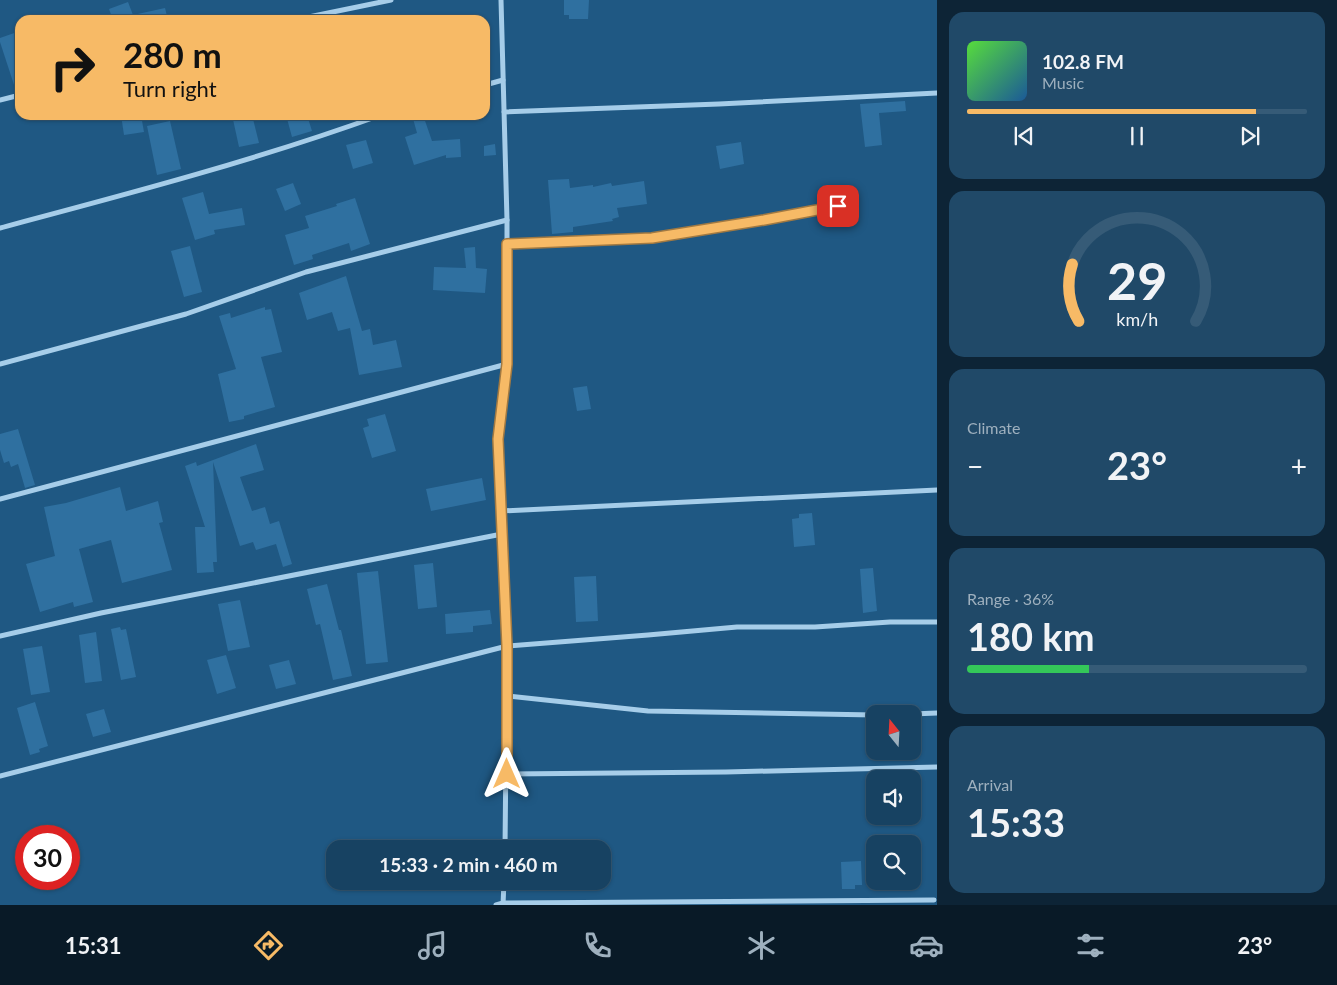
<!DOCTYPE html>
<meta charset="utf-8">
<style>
body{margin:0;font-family:Lato,sans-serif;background:#204968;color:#f1f3f6;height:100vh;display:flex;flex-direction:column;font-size:19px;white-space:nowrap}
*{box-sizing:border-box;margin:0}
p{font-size:16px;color:#9eb0be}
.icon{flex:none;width:28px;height:28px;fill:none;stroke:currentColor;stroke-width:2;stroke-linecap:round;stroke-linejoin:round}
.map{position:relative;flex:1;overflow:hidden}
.details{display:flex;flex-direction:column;gap:12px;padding:12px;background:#0d2436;width:400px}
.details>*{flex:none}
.hud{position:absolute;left:15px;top:15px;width:475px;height:105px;border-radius:15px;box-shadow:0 1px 4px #0004,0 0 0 1px #365b77;background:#f7ba66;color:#111;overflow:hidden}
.needle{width:32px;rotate:342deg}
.fabs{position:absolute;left:866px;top:705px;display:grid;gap:10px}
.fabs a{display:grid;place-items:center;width:55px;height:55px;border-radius:10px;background:#174262;box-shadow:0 1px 4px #0004,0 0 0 1px #365b77;font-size:25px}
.speed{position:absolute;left:15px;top:825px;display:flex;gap:10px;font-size:25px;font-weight:700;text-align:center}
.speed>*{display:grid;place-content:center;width:65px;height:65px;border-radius:50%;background:#174262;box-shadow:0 1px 4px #0004,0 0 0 1px #365b77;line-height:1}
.speed .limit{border:8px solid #d22;background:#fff;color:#111}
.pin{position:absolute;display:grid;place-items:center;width:42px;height:42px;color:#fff;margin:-21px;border-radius:10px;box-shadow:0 2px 8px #0006}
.me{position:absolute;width:55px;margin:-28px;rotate:0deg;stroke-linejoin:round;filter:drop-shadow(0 0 4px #0008)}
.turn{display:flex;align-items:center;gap:18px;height:105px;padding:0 25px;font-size:22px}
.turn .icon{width:65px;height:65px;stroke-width:2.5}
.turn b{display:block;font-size:35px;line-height:42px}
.big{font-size:38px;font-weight:700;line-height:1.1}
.details .widget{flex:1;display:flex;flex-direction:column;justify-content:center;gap:8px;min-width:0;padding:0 18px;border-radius:15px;background:#204968}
.details .dial{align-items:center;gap:0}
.dial svg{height:130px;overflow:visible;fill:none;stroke:#365b77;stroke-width:7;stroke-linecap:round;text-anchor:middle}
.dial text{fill:#f1f3f6;stroke:none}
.song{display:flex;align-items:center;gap:15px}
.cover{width:60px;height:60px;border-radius:8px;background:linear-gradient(135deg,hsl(110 70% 55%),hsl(210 70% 35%))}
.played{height:5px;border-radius:2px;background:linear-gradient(90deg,#f7ba66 85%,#365b77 85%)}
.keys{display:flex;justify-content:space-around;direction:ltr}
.heat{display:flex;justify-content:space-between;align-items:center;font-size:28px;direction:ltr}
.charge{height:8px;border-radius:4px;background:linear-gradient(90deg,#34c759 36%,#365b77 0)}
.trip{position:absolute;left:326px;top:840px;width:285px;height:50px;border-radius:15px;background:#174262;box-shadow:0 1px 4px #0004,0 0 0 1px #365b77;font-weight:700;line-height:50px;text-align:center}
.menu{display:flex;height:80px;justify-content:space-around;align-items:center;background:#091a27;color:#9eb0be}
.menu .icon{width:35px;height:35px}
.menu .active{color:#f7ba66}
.menu b{font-size:22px;color:#f1f3f6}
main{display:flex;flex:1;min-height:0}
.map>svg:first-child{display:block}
.building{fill:#2f70a0}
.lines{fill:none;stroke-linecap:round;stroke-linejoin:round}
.street{stroke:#a6cde9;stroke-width:5}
.route-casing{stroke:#a17942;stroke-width:12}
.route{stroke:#f7ba66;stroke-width:9}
</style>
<main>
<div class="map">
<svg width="937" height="905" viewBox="0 0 937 905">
<rect width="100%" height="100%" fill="#1f5883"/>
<g class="building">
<path d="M564,0H589L588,19H569V15H564Z"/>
<path d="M128,2L133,15L165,8L168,20H113L109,9Z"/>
<path d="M20,31V91H16L0,42V38Z"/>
<path d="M905,101L906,111L879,113L882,145L865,147L860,104Z"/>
<path d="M121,115H141L144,132L124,135Z"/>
<path d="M232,115H252L259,143L239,147Z"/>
<path d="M286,115H307L312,131L292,137Z"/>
<path d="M412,115H423L432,141L460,139L461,157L446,158V155L414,165L405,137L417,133Z"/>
<path d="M170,121L181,169L157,175L147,126Z"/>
<path d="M366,140L373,163L353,169L346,145Z"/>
<path d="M741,142L744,164L720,169L716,146Z"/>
<path d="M495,144L496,155L484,156V146Z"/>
<path d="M569,179L570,188L593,185V187L611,183L612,186L644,181L647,204L617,208L619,217L612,219L613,221L573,227V232L552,234L548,180Z"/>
<path d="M293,183L301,204L285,211L276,189Z"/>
<path d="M203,192L209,214L242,208L245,225L214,230L215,234L195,240L182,198Z"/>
<path d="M355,198L370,244L351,251L349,243L312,255L313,259L294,265L285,235L309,228L305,216L337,206L336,204Z"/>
<path d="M190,246L202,292L184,297L171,251Z"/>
<path d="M475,247L476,268L487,269L485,293L433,290L434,267L466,268L464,248Z"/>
<path d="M346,276L362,331L370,329L373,345L396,340L402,367L359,375L350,328L338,331L332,312L307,320L299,293Z"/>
<path d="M265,307V310L271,309L282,352L261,357L275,407L244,416V419L229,422L218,374L236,369L219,316L230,313L231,318Z"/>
<path d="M587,386L591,409L577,411L573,388Z"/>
<path d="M385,414L396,451L372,458L363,428L369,426L367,419Z"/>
<path d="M18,429L35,485L25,488L18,464L11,467L9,461L4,463L0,450V434Z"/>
<path d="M256,444L264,470L240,477L252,511L265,507L270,524L279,521L292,564L283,567L276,544L256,550L253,542L240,546L213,462L217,562H213L214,572L197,573L195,527H205L185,466L196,462L197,466Z"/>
<path d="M482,478L486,500L431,511L426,489Z"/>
<path d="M120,487L126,511L158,501L163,522L159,523L172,570L122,583L111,540L79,549L93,602L74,607L73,602L40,612L26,564L55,556L44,507L66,503Z"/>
<path d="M812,513L815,545L794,547L792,519L799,518V514Z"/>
<path d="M433,563L437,607L418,609L414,565Z"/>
<path d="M873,568L877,611L863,613L860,569Z"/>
<path d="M378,571L388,662L366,664L357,573Z"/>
<path d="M596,576L598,621L576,622L574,577Z"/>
<path d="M327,584L339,630H341L352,676L333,680L320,624L316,625L307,589Z"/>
<path d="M240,600L250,647L228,651L218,604Z"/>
<path d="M490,610L492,624L473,626V632L446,634L445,614Z"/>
<path d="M120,627L121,630L126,629L136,677L121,680L111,629Z"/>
<path d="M96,632L102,681L85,683L79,635Z"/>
<path d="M42,646L50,692L31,695L23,649Z"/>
<path d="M226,655L236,688L217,694L207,660Z"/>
<path d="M289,660L296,684L276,689L269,665Z"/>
<path d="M35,702L48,746L39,749L40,752L30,755L17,708Z"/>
<path d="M104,709L111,732L93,737L86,714Z"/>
<path d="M861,861L862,885H855V889H842L841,862Z"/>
</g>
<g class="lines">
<g class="street">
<path d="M501,0L507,220V364L498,439L507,646L505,849"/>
<path d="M294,20L391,0"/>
<path d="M485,85L503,80"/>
<path d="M0,100L20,95"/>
<path d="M504,112L719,104L937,93"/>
<path d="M0,228C128,194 257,160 381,115"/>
<path d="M507,244L652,238L764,220L856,202"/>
<path d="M0,364L186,314L306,272L507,220"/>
<path d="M0,499L507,364"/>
<path d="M501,511L937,490"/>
<path d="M0,636L101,613L502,534"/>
<path d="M507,696L648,711L875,715"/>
<path d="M912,714L937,713"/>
<path d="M507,774L726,772L937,767"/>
<path d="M0,776L507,646L648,635L737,627H815L890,622H937"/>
<path d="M496,905L503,903L934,900"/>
<path d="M503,905L504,881"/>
</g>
</g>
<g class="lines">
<g class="route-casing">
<path id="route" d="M507,774V646L498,439L507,364V244L652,238L764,220L838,206"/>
</g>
<use href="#route" class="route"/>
</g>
</svg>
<div class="fabs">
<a><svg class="needle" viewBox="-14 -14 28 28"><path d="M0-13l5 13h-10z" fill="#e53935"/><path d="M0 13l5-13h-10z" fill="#9eb0be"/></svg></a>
<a><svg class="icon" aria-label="sound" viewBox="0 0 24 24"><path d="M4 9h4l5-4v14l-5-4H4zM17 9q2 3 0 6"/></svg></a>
<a><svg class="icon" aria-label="search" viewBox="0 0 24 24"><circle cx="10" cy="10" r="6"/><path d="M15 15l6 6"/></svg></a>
</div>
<div class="speed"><div class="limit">30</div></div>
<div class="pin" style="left:838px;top:206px;background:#d93025"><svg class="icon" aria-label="arrive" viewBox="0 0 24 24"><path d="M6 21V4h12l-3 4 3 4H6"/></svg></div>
<svg class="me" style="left:507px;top:774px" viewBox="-20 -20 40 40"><path d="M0-17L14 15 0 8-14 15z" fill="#f7ba66" stroke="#fff" stroke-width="4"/></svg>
<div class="trip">15:33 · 2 min · 460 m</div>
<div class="hud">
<div class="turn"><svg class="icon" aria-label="right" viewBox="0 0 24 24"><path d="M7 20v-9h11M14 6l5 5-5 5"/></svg><div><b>280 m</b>Turn right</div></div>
</div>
</div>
<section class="details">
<div class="widget">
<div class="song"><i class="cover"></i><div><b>102.8 FM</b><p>Music</p></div></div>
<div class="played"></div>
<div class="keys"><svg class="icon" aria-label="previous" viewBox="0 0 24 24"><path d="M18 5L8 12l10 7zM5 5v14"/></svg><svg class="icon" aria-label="pause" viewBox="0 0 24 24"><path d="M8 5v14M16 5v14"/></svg><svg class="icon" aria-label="next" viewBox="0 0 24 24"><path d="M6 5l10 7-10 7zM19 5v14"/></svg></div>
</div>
<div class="widget dial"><svg viewBox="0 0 100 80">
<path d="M14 69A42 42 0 1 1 86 69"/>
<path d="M14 69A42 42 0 0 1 10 34" stroke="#f7ba66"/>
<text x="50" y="56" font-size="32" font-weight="700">29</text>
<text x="50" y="72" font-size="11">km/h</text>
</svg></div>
<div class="widget"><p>Climate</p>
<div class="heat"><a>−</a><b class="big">23°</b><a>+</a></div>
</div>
<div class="widget"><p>Range · 36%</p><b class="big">180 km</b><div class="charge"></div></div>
<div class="widget"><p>Arrival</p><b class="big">15:33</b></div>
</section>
</main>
<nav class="menu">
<b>15:31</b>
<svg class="icon active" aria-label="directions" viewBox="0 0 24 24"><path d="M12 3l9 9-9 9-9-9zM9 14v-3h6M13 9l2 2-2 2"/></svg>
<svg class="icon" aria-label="music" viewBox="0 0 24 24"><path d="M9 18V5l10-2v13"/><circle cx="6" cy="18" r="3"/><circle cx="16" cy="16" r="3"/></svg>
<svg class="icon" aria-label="phone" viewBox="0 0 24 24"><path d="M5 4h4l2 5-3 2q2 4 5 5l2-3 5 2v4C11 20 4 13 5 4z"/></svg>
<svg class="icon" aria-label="climate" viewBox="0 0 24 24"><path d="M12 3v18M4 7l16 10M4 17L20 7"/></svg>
<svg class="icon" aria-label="car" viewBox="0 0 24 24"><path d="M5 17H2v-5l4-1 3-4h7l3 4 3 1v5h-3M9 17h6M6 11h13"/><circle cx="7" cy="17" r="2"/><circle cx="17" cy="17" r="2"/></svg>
<svg class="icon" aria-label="filters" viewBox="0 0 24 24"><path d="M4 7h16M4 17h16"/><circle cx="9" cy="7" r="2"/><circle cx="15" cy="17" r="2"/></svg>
<b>23°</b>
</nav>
